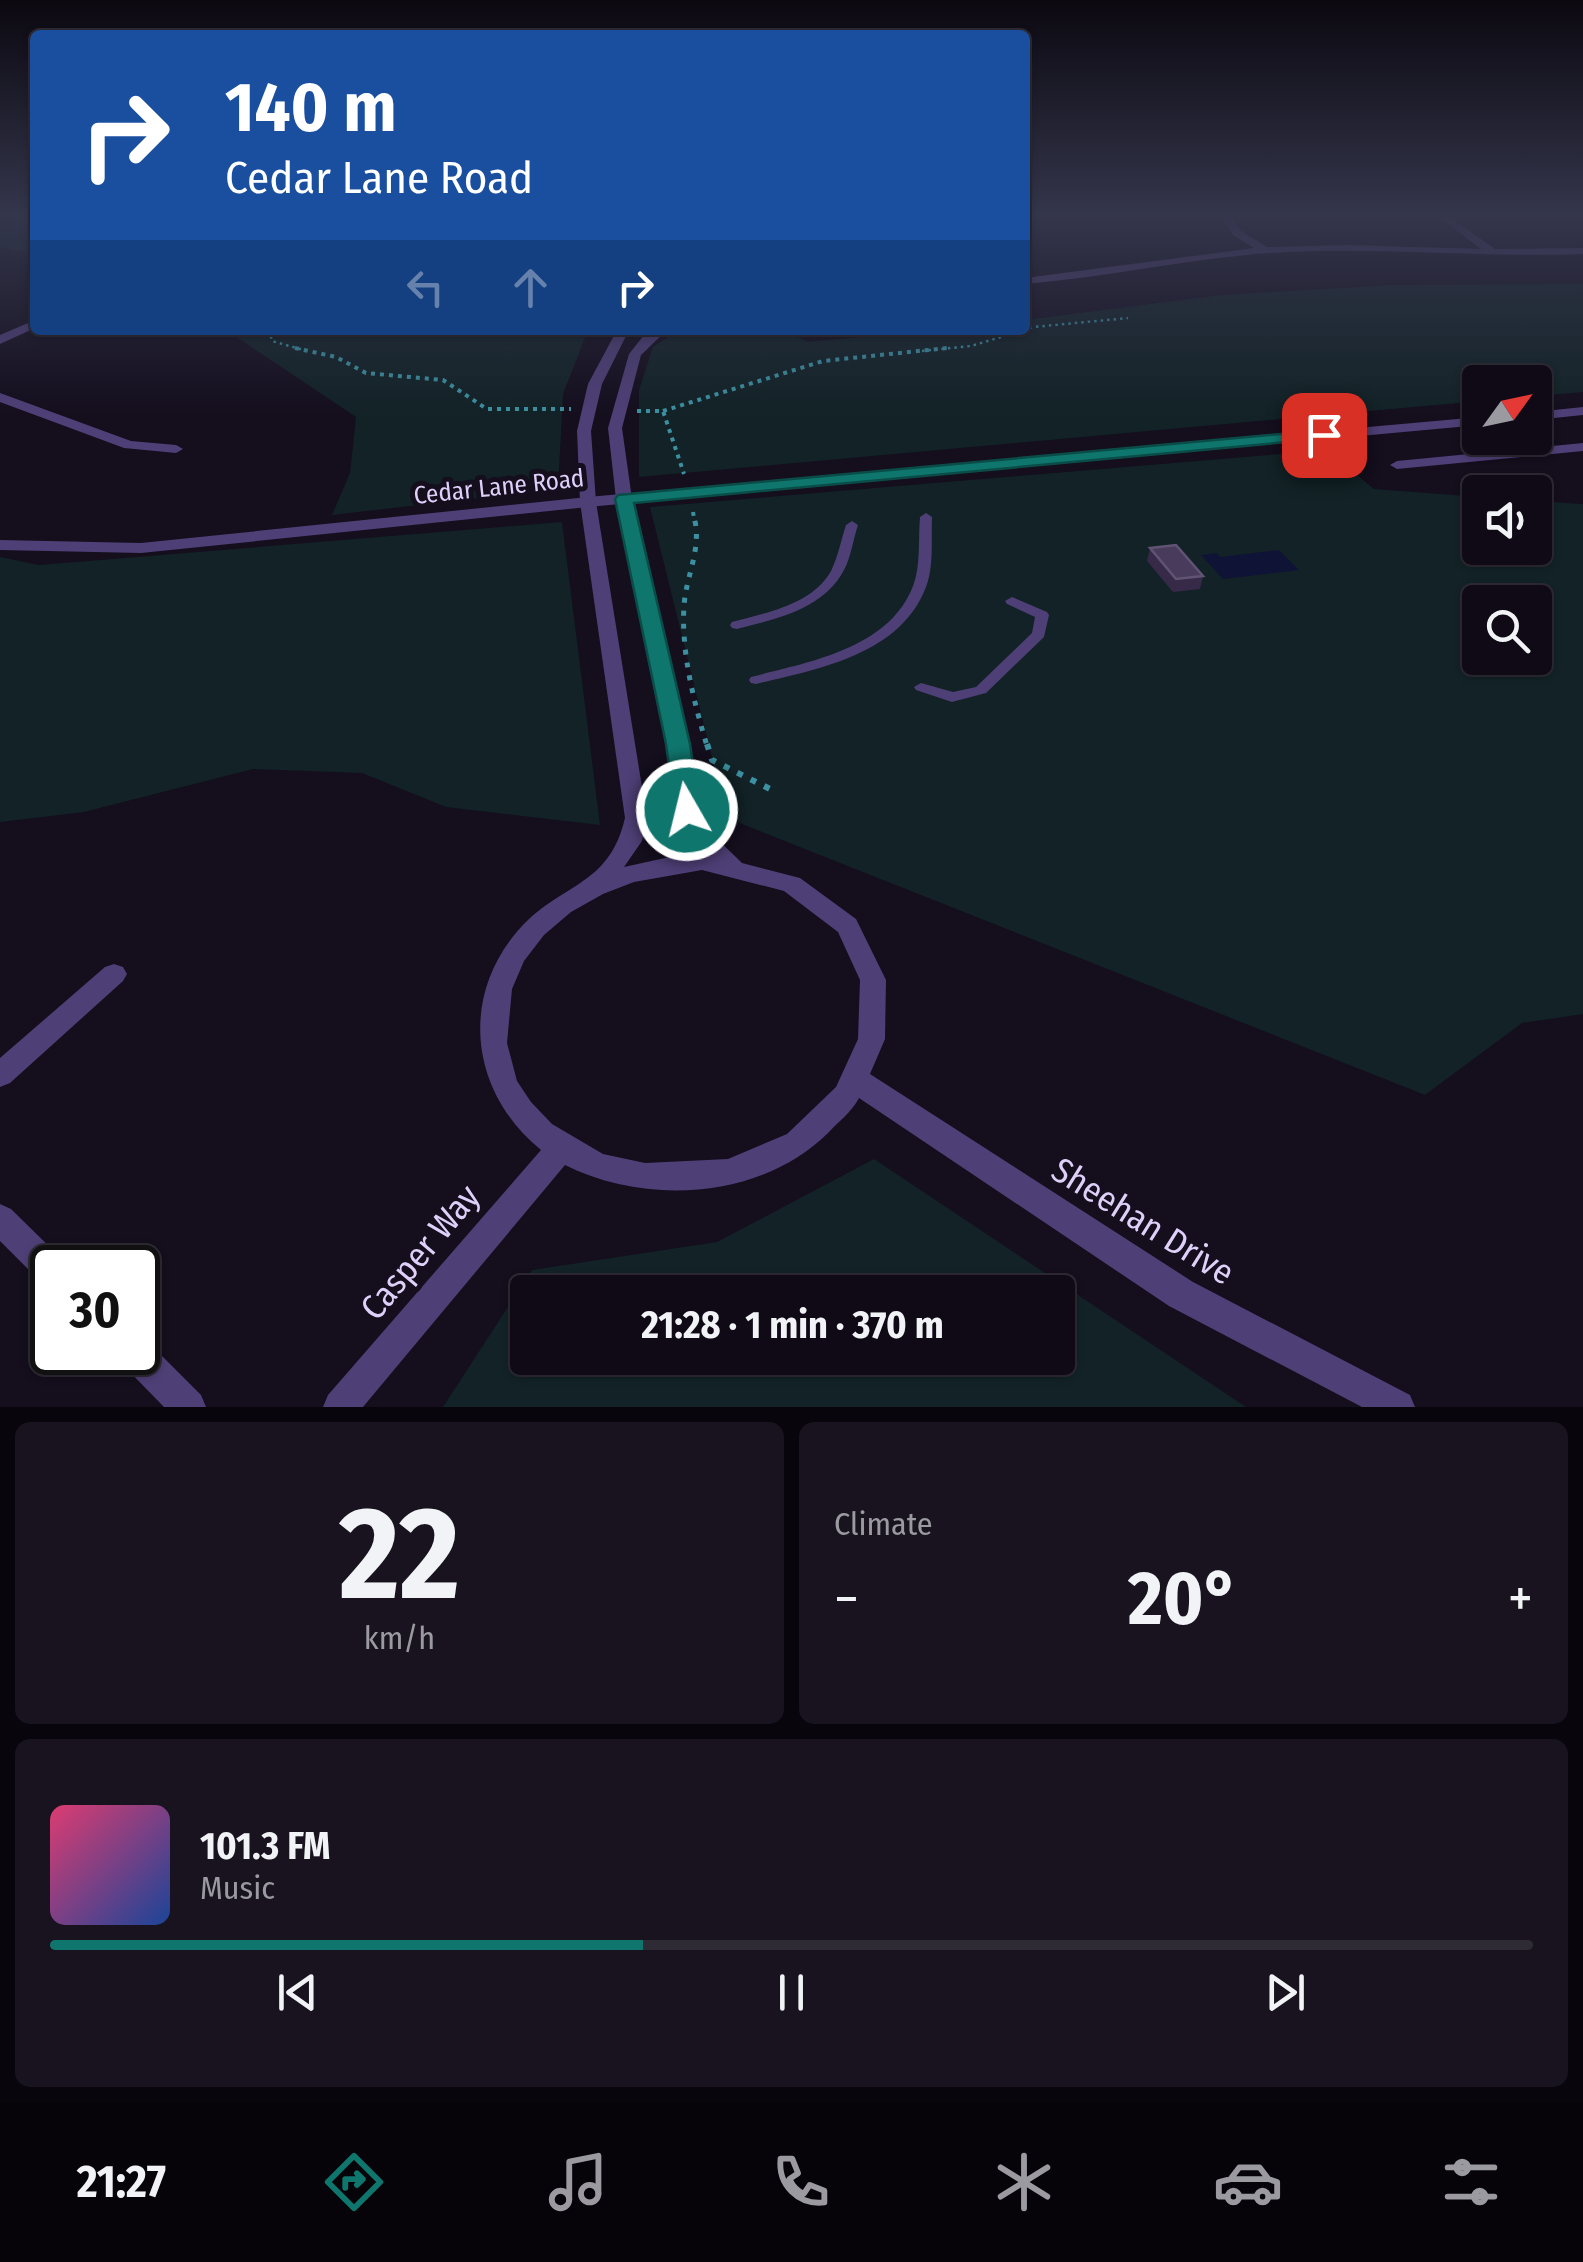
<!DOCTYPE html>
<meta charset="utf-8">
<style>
body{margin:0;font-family:"Fira Sans Condensed",sans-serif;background:#18131f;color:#f1f3f6;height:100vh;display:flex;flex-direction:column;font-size:38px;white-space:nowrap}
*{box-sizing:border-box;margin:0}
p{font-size:32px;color:#9b9aa1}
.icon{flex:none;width:55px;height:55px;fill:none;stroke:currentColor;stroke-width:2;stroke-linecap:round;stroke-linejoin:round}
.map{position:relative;height:1407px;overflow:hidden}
.sheet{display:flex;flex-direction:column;gap:15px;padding:15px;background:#08060c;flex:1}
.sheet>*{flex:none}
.hud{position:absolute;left:30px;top:30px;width:1000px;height:305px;border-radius:10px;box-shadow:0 2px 8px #0004,0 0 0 2px #2f2b35;background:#1a4fa0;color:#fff;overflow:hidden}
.needle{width:65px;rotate:57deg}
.controls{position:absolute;left:1462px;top:365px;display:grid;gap:20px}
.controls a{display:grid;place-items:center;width:90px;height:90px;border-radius:10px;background:#0f0a16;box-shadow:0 2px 8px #0004,0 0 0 2px #2f2b35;font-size:50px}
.speed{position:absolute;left:30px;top:1245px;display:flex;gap:20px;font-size:50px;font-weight:700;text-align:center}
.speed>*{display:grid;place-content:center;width:130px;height:130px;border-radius:50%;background:#0f0a16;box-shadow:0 2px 8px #0004,0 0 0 2px #2f2b35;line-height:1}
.speed .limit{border:5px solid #111;border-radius:15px;background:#fff;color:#111}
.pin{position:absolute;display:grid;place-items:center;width:85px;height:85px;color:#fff;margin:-42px;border-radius:20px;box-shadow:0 5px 15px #0006}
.me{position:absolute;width:110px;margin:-55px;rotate:352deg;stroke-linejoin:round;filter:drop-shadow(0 0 8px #0008)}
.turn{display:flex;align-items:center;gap:35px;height:210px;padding:0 30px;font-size:45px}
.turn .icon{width:130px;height:130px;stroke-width:2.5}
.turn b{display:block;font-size:70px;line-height:85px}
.lanes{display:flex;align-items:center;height:95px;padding:0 30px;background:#0003;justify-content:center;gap:50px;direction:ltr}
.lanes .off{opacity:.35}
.big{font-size:75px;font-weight:700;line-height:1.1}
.sheet .card{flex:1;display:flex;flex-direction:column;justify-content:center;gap:15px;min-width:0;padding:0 35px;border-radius:15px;background:#18131f}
.sheet .dial{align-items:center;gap:0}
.dial b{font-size:130px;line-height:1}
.song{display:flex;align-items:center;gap:30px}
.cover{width:120px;height:120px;border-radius:15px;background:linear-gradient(135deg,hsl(340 70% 55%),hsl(220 70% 35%))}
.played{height:10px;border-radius:5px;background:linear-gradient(90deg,#0f766e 40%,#2f2b35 40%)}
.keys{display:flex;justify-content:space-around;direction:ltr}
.heat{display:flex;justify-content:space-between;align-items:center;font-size:55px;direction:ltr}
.sheet .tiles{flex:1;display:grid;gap:15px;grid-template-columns:1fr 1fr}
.card:last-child{grid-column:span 2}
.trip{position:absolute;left:510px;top:1275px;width:565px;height:100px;border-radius:10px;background:#0f0a16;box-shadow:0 2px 8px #0004,0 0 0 2px #2f2b35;font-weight:700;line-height:100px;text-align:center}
.tabs{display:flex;height:160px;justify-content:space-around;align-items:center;background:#060409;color:#9b9aa1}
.tabs .icon{width:70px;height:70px}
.tabs .selected{color:#0f766e}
.tabs b{font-size:45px;color:#f1f3f6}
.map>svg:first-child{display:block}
.green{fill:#122226;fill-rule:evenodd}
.water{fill:#0f1436}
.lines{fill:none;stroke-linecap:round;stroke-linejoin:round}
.path-far3{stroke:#3c90a1;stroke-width:2.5;stroke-dasharray:2.5 4;stroke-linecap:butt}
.path-far2{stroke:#3c90a1;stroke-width:4;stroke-dasharray:4 5;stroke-linecap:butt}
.path-far1{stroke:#3c90a1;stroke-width:5;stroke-dasharray:5 8;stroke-linecap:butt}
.path{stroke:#3c90a1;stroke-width:6;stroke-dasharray:6 9;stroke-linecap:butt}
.service{fill:#4e3f76;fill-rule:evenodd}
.minor{fill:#4e3f76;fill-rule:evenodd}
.tertiary{fill:#4e3f76;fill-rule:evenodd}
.wall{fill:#372a48}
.building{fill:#493b5b;stroke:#605374;stroke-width:2.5}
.route{fill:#0f766e;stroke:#0a4d48;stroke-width:2.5}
.labels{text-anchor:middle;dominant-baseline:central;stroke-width:10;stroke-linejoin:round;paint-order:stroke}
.far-street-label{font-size:25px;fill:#ded0f9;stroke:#140e1d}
.near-street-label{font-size:35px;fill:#ded0f9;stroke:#140e1d}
</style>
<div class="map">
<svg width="1583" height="1407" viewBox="0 0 1583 1407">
<rect width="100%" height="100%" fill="#140e1d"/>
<g class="green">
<path d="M0,217H35V254L0,247Z"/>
<path d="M1583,284V392L1535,396V382H1480V401L639,477V390L653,347L675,332L783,330L808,342L933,330H1025V320L1221,295L1393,285Z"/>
<path d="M226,330H580L586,335L563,394L558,489L332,515L350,473L356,417Z"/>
<path d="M1327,450L1374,489L1480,497V548H1535V501L1583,504V1014L1522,1023L1425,1095L727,818L650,507ZM1480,602H1535V658H1480Z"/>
<path d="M562,522L600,825L446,807L362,773L253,769L84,812L0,822V557L39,565Z"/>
<path d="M874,1159L1246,1407H443L532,1270L717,1242ZM1058,1292V1358H528V1292Z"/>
</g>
<path class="water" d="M1279,550L1299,570L1223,579L1201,555L1217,553L1220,557Z"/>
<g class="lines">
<g class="path-far3">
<path d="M269,330L272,341L307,351"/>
<path d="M922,351L971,346L1034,327L1128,318"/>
</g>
<g class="path-far2">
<path d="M295,348L336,357L366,373L443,380L487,409H571"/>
<path d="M637,411H663L684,474"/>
<path d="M663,411L823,361L947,348"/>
<path d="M693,512L695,523"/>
</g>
<path class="path-far1" d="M695,521C701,551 686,576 684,606C681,653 694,702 707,746"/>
<path class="path" d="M707,744L712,760L770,789"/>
<g class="service">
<path d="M926,513L932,517C931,540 934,566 926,587C900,655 818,669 756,684L751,683L749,680L751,677C808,662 889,649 913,586C921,565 918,539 920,517Z"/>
<path d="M852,521L858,525C853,540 851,557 844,570C824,609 776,619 737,629L732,628L730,625L732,622C765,613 812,605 831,571C838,557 841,540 846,525Z"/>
<path d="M1012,597L1047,612L1049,615L1044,637L986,693L952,702L916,690L914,687L921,683L953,692L976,687L1032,633L1035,617L1007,604L1005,601Z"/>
</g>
<g class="minor">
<path d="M1221,217H1231L1241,231L1267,247L1347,245L1481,249L1439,217H1450L1495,249L1583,248V254C1479,258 1374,246 1269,253C1187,259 1107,277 1025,284V278L1254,248L1233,235Z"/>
<path d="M35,320V328L0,344V335Z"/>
<path d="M617,330H629L602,384L591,431L596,502L647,818L642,841L624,867L665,858L705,854L692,842L676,810L668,744L616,499L608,428L629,354L644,335L653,330H667L641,355L622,428L632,499L688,744L698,810L709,831L742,863L800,878L856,919L886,980L885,1039L870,1074L1193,1282L1410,1395L1415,1407H1362L1169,1306L859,1098C852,1112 838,1122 828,1133C761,1199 647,1206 565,1165L363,1407H323L328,1395L541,1150C467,1090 458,988 528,920C569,882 610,882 625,818L580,502L577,431L588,384ZM702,870L784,891L838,932L860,980L858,1039L836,1087L787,1134L728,1159L645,1163L603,1154L552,1124L531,1102L517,1081L507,1043L512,989L524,961L544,935L571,912L603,894L634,882Z"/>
<path d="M0,393L131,441L176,445L183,449L176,453L124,448L0,402Z"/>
<path d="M1583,443V451L1397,469L1390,465L1397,461Z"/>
<path d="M114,964L123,967L127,974L123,981L10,1083L0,1087V1058L105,967Z"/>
<path d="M0,1204L11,1209L63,1260L67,1268H52V1287L41,1282L0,1241Z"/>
<path d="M138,1337L146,1340L201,1395L206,1407H164L122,1364L117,1352H138Z"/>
</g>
<g class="tertiary">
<path d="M1583,407V415L1535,420V412Z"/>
<path d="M1480,417V425L588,507L141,553L0,550V540L141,543L588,497Z"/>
</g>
</g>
<path class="wall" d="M1150,548L1203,576L1200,589L1173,592L1147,561Z"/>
<path class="building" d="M1176,545L1203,576L1176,579L1150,548Z"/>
<linearGradient id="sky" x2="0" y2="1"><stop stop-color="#0b0810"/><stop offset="0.52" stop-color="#34364c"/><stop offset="1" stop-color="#34364c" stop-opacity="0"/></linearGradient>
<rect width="1583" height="414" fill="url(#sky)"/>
<path class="route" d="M1324,430L1333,435L1330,438L634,503L690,744L700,810L687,818L675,810L666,744L615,499L618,495Z"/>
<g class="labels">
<g class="far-street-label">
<text transform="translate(499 487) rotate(-6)">Cedar Lane Road</text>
</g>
<g class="near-street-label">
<text transform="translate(1143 1221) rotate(32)">Sheehan Drive</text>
<text transform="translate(420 1252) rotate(-50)">Casper Way</text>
</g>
</g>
</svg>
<div class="controls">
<a><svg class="needle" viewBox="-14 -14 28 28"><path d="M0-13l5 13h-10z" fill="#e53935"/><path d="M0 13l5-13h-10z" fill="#9b9aa1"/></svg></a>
<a><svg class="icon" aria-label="sound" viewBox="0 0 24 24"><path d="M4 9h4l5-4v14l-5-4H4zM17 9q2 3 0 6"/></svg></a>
<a><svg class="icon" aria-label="search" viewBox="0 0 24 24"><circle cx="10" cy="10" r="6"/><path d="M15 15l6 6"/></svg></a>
</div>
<div class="speed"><div class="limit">30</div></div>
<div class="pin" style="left:1324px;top:435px;background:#d93025"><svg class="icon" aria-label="arrive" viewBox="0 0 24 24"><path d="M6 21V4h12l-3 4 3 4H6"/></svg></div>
<svg class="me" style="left:687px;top:810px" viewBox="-20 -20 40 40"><circle r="17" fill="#0f766e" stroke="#fff" stroke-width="3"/><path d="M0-11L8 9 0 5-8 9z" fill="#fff"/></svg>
<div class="trip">21:28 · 1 min · 370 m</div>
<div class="hud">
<div class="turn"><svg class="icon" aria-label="right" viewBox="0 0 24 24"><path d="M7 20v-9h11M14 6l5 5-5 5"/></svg><div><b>140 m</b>Cedar Lane Road</div></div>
<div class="lanes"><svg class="icon off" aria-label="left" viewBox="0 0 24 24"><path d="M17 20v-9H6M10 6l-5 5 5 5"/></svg><svg class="icon off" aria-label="ahead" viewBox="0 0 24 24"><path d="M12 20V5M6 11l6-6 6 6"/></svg><svg class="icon" aria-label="right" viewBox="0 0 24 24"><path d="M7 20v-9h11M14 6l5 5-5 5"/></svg></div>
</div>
</div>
<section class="sheet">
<div class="tiles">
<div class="card dial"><b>22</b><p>km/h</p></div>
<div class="card"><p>Climate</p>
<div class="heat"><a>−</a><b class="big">20°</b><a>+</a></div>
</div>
<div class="card">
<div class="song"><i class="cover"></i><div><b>101.3 FM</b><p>Music</p></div></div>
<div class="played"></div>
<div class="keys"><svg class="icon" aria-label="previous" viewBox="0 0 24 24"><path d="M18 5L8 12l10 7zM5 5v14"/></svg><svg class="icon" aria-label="pause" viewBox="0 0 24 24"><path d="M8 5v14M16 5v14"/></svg><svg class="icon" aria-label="next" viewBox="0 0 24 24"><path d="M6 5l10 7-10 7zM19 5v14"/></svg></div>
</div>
</div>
</section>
<nav class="tabs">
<b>21:27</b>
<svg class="icon selected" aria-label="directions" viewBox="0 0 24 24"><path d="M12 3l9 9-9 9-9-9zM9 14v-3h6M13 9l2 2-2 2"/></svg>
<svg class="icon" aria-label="music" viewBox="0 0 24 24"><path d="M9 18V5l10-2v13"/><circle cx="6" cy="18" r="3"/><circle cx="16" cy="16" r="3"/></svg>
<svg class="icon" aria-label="phone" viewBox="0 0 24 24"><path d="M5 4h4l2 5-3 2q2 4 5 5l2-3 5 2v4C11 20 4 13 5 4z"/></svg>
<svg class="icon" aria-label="climate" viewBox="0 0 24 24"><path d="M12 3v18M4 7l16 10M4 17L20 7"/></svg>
<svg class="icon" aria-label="car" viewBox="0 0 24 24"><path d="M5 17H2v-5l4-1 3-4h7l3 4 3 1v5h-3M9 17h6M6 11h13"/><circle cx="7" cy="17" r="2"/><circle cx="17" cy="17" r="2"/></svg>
<svg class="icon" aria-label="filters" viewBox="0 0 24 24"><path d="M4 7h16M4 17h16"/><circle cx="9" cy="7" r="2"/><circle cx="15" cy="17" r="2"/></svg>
</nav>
